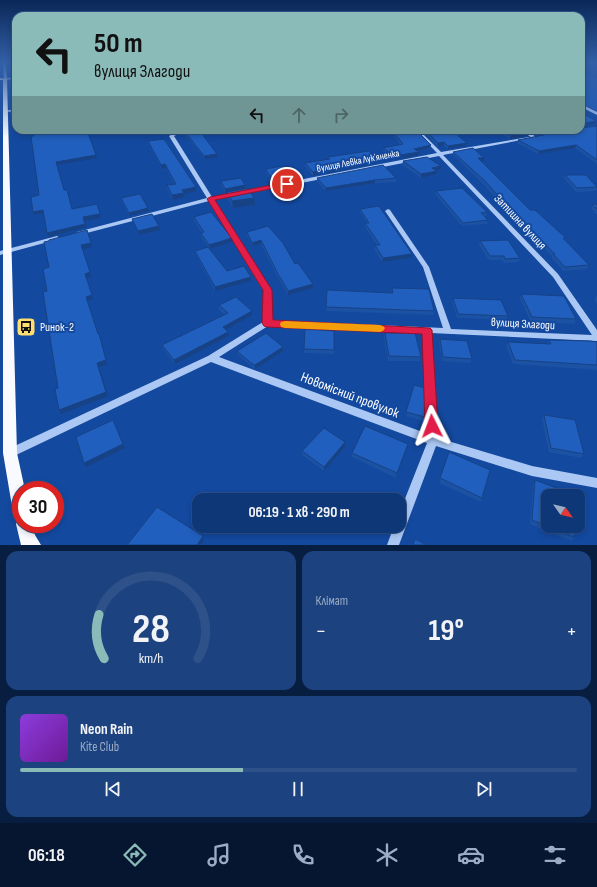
<!DOCTYPE html>
<html lang="uk">
<meta charset="utf-8">
<style>
body{margin:0;font-family:"Sofia Sans Condensed",sans-serif;background:#1c427f;color:#f1f3f6;height:100vh;display:flex;flex-direction:column;font-size:15px;white-space:nowrap}
*{box-sizing:border-box;margin:0}
p{font-size:13px;color:#9bacc6}
.icon{flex:none;width:22px;height:22px;fill:none;stroke:currentColor;stroke-width:2;stroke-linecap:round;stroke-linejoin:round}
.map{position:relative;height:545px;overflow:hidden}
.details{display:flex;flex-direction:column;gap:6px;padding:6px;background:#081e41;flex:1}
.details>*{flex:none}
.top-card{position:absolute;left:12px;top:12px;width:573px;height:122px;border-radius:12px;box-shadow:0 2px 6px #0003,0 0 0 1px #2e5189;background:#8bbbb9;color:#111;overflow:hidden}
.needle{width:26px;rotate:124deg}
.buttons{position:absolute;left:541px;top:489px;display:grid;gap:8px}
.buttons a{display:grid;place-items:center;width:44px;height:44px;border-radius:8px;background:#0e3777;box-shadow:0 2px 6px #0003,0 0 0 1px #2e5189;font-size:20px}
.speed{position:absolute;left:12px;top:481px;display:flex;gap:8px;font-size:20px;font-weight:700;text-align:center}
.speed>*{display:grid;place-content:center;width:52px;height:52px;border-radius:50%;background:#0e3777;box-shadow:0 2px 6px #0003,0 0 0 1px #2e5189;line-height:1}
.speed .limit{border:6px solid #d22;background:#fff;color:#111}
.pin{position:absolute;display:grid;place-items:center;width:34px;height:34px;color:#fff;margin:-17px;border:2px solid #fff;border-radius:50%;box-shadow:0 1px 4px #0007}
.me{position:absolute;width:44px;margin:-22px;rotate:357deg;stroke-linejoin:round;filter:drop-shadow(0 0 3px #0008)}
.turn{display:flex;align-items:center;gap:14px;height:84px;padding:0 16px;font-size:18px}
.turn .icon{width:52px;height:52px;stroke-width:2.5}
.turn b{display:block;font-size:28px;line-height:34px}
.lanes{display:flex;align-items:center;height:38px;padding:0 16px;background:#0003;justify-content:center;gap:20px;direction:ltr}
.lanes .off{opacity:.35}
.big{font-size:30px;font-weight:700;line-height:1.1}
.details .tile{flex:1;display:flex;flex-direction:column;justify-content:center;gap:6px;min-width:0;padding:0 14px;border-radius:12px;background:#1c427f}
.details .dial{align-items:center;gap:0}
.dial svg{height:104px;overflow:visible;fill:none;stroke:#2e5189;stroke-width:7;stroke-linecap:round;text-anchor:middle}
.dial text{fill:#f1f3f6;stroke:none}
.song{display:flex;align-items:center;gap:12px}
.cover{width:48px;height:48px;border-radius:6px;background:linear-gradient(135deg,hsl(270 70% 55%),hsl(280 70% 35%))}
.played{height:4px;border-radius:2px;background:linear-gradient(90deg,#8bbbb9 40%,#2e5189 40%)}
.keys{display:flex;justify-content:space-around;direction:ltr}
.heat{display:flex;justify-content:space-between;align-items:center;font-size:22px;direction:ltr}
.details .tiles{flex:1;display:grid;gap:6px;grid-template-columns:1fr 1fr}
.tile:last-child{grid-column:span 2}
.trip{position:absolute;left:192px;top:493px;width:214px;height:40px;border-radius:12px;background:#0e3777;box-shadow:0 2px 6px #0003,0 0 0 1px #2e5189;font-weight:700;line-height:40px;text-align:center}
.dock{display:flex;height:64px;justify-content:space-around;align-items:center;background:#061630;color:#9bacc6}
.dock .icon{width:28px;height:28px}
.dock .current{color:#8bbbb9}
.dock b{font-size:18px;color:#f1f3f6}
.map>svg:first-child{display:block}
.green{fill:#1b5ab9}
.lines{fill:none;stroke-linecap:round;stroke-linejoin:round}
.minor{fill:#abc8f4;fill-rule:evenodd}
.major{fill:#f8faff;fill-rule:evenodd}
.wall{fill:#1c52a3}
.shaded-wall{fill:#174285}
.building{fill:#215fbe;stroke:#174285}
.route{fill:#e11d48;stroke:#92132f}
.slow{fill:#f59e0b}
.labels{text-anchor:middle;dominant-baseline:central;stroke-width:4;stroke-linejoin:round;paint-order:stroke}
.far-street-label{font-size:10px;fill:#fff;stroke:#13499f}
.street-label{font-size:12px;fill:#fff;stroke:#13499f}
.poi-label{font-size:12px;fill:#fff;stroke:#13499f;text-anchor:start}
.near-street-label{font-size:14px;fill:#fff;stroke:#13499f}
</style>
<div class="map">
<svg width="597" height="545" viewBox="0 0 597 545">
<rect width="100%" height="100%" fill="#13499f"/>
<path class="green" d="M581,74H586L597,79V111L581,103Z"/>
<g class="lines">
<g class="minor">
<path d="M3,62H5L7,78L16,77V79L4,80Z"/>
<path d="M581,104L597,112V115L581,107Z"/>
<path d="M16,109V111L6,112L4,111Z"/>
<path d="M181,130H186L174,136L212,197L437,153L415,130H419L441,152L529,137V139H527L443,155L558,274L597,330V341L431,333L438,438L532,466L597,478V488L532,476L436,446L399,545H387L394,526H399V514L427,443L211,362L14,456L10,458L6,456L5,453L6,450L208,356L263,322V290L209,201L79,235L76,233L77,232L207,198L169,136ZM439,156L553,277L592,335L451,329L429,267L390,210L388,209L385,211L423,267L443,328L271,320V290L214,200ZM268,326L423,333L428,434L219,357Z"/>
<path d="M521,130H526L536,137L532,138Z"/>
<path d="M57,236L60,238L59,239L0,255V251Z"/>
</g>
<path class="major" d="M0,78L7,79L17,453L25,490H21V524H32L35,535L41,545H21L16,524L18,519L15,518L13,512L3,453V80H0Z"/>
</g>
<g class="wall">
<path d="M581,112L595,124L581,126V128L597,126V164L575,148L538,154L517,143L518,140L581,130Z"/>
<path d="M390,130H416L430,148L418,151L419,152V155L395,160L383,151V148L400,144Z"/>
<path d="M421,130H451L467,143L466,146L448,149L444,145L438,147Z"/>
<path d="M497,130H523L527,133L526,136L510,139Z"/>
<path d="M529,130H559L535,134Z"/>
<path d="M186,133L217,154L218,157L205,159L186,136Z"/>
<path d="M148,141L196,187V191L184,194L185,197L173,200L167,189V185L174,184L166,168L162,169L149,145Z"/>
<path d="M453,152L484,161H481L530,210L566,238L565,241L589,265L587,269L563,271L552,258V256L510,214L484,185L453,155Z"/>
<path d="M328,157L378,160V163L313,176L305,166V163L328,160Z"/>
<path d="M403,161L441,166V169L436,170V174L421,178L402,165Z"/>
<path d="M266,169L290,177V180L272,184L266,173Z"/>
<path d="M565,175L597,187L596,191L576,192L564,178Z"/>
<path d="M317,178H396V182L375,183L325,191L317,181Z"/>
<path d="M221,181L245,185V188L255,205L233,208L228,199V192L225,193L221,185Z"/>
<path d="M275,186L301,198L282,201L276,189Z"/>
<path d="M436,191L487,212L486,216H484L488,220L487,224L462,226L435,194Z"/>
<path d="M121,198L148,208L149,211L129,216L122,202Z"/>
<path d="M597,204V215L591,208L592,205Z"/>
<path d="M360,209L412,254V258L382,262L374,249L375,245H377L365,227V223H367L360,212Z"/>
<path d="M194,217L232,242L210,249L201,237V233H202L194,221Z"/>
<path d="M132,219L160,230L139,235L133,222Z"/>
<path d="M268,226L295,264L313,284V288L288,295L277,276L261,244L253,246L247,236V232Z"/>
<path d="M480,241L520,258L519,262L504,263L502,260H489L479,245Z"/>
<path d="M195,251L227,271L251,277V281L215,291L196,255Z"/>
<path d="M392,288L434,311L433,315L326,311L327,290L391,293Z"/>
<path d="M521,294L576,319L574,324L530,321L520,298Z"/>
<path d="M596,296H597V304L594,300Z"/>
<path d="M453,298L508,316L506,320L457,318L452,302Z"/>
<path d="M219,305L252,315L226,330L229,336L175,364L163,349L162,345L225,315L219,310Z"/>
<path d="M385,333L421,357L420,361H388L384,337Z"/>
<path d="M440,339L472,359L470,363L442,361L439,343Z"/>
<path d="M549,340L597,342V370L513,364L506,346L508,342L547,344Z"/>
<path d="M283,347V351L255,369L252,367L238,355L237,351Z"/>
<path d="M304,349L334,350V354L304,353Z"/>
<path d="M414,385L427,408L423,421L406,416Z"/>
<path d="M544,415L584,454L581,458L549,452L542,419Z"/>
<path d="M345,442V447L324,471L302,455V451Z"/>
<path d="M407,448L396,478L352,457V453Z"/>
<path d="M449,452L482,498L481,502L439,483Z"/>
<path d="M535,480L574,537L572,541L530,524L533,485Z"/>
</g>
<g class="shaded-wall">
<path d="M596,121L595,124L581,126L582,124Z"/>
<path d="M544,130H559L535,134L536,131Z"/>
<path d="M527,133L526,136L510,139V136Z"/>
<path d="M444,142V145L438,147V143Z"/>
<path d="M467,143L466,146L448,149V146Z"/>
<path d="M431,145L430,148L414,152V149Z"/>
<path d="M576,145L575,148L538,154L539,151Z"/>
<path d="M419,152V155L395,160V156Z"/>
<path d="M217,154L218,157L205,159L204,156Z"/>
<path d="M96,155L97,158L57,165L56,162Z"/>
<path d="M478,158H484V161L478,162Z"/>
<path d="M378,160V163L313,176V172Z"/>
<path d="M165,164L166,168L162,169L161,165Z"/>
<path d="M441,166V169L432,171V168Z"/>
<path d="M437,171L436,174L421,178V174Z"/>
<path d="M290,177V180L272,184V180Z"/>
<path d="M375,180V183L325,191L326,188Z"/>
<path d="M245,185V189L225,193V189Z"/>
<path d="M196,187V191L184,194L185,197L173,200L172,195L182,190Z"/>
<path d="M301,195V198L282,201V198Z"/>
<path d="M254,198L255,205L233,208L232,201Z"/>
<path d="M148,208L149,211L129,216V213Z"/>
<path d="M43,210L45,213L35,215L33,212Z"/>
<path d="M100,214L101,218L84,221L83,217Z"/>
<path d="M85,224L86,227L49,237L47,233Z"/>
<path d="M159,226L160,230L139,235L138,231Z"/>
<path d="M232,238V242L210,249L209,245Z"/>
<path d="M261,240V244L253,246L252,243Z"/>
<path d="M91,243L92,247L83,249L81,245Z"/>
<path d="M412,254V258L382,262L383,258Z"/>
<path d="M90,272L91,276L86,278L93,299L87,301L86,297L85,274Z"/>
<path d="M251,277V281L215,291V287Z"/>
<path d="M313,284V288L288,295V291Z"/>
<path d="M252,311V315L224,331L223,327Z"/>
<path d="M228,332L229,336L175,364L174,360Z"/>
<path d="M99,334L107,364L99,367L108,396L61,414L59,410L97,363Z"/>
<path d="M283,347V351L255,369V365Z"/>
<path d="M345,442V447L324,471V467Z"/>
<path d="M123,444L125,448L86,467L84,463Z"/>
<path d="M408,444L407,448L396,478L397,473Z"/>
<path d="M203,536L204,540L201,545H197Z"/>
</g>
<g class="building">
<path d="M581,112L596,121L582,124L581,128L597,126V160L576,145L539,151L518,140L569,130H581Z"/>
<path d="M34,130H87L96,155L56,162L64,190H67L72,209L97,204L100,214L83,217L85,224L47,233L43,210L33,212L31,197L39,195L31,136H34Z"/>
<path d="M392,130H416L431,145L414,149L419,152L395,156L383,148L403,144Z"/>
<path d="M425,130H451L467,143L448,146L444,142L438,143Z"/>
<path d="M502,130H523L527,133L510,136Z"/>
<path d="M534,130H544L536,131Z"/>
<path d="M200,131L217,154L204,156L186,133Z"/>
<path d="M164,139L196,187L182,190L184,193L172,195L167,185L176,184L165,164L161,165L148,141Z"/>
<path d="M473,148L484,158H478L530,210H535L566,238H563L589,265L565,267L553,254H555L511,210L485,181L453,152Z"/>
<path d="M369,151L378,160L313,172L305,163L330,159L328,157Z"/>
<path d="M427,157L441,166L432,168L437,171L421,174L403,161Z"/>
<path d="M383,165L396,178L375,180L326,188L317,178Z"/>
<path d="M282,166L290,177L272,180L266,169Z"/>
<path d="M565,175H586L597,187L577,188Z"/>
<path d="M241,178L245,185L225,189L221,181Z"/>
<path d="M293,183L301,195L282,198L275,186Z"/>
<path d="M248,188L254,198L232,201L227,192Z"/>
<path d="M462,188L487,212L481,213L488,220L463,223L436,191Z"/>
<path d="M140,194L148,208L129,213L121,198Z"/>
<path d="M597,204V209L592,205Z"/>
<path d="M379,206L412,254L383,258L375,245H380L365,223H369L360,209Z"/>
<path d="M211,212L232,238L209,245L201,233L204,232L194,217Z"/>
<path d="M152,214L159,226L138,231L132,219Z"/>
<path d="M268,226L283,243L295,264L298,263L313,284L288,291L277,272L261,240L252,243L247,232Z"/>
<path d="M87,230L91,243L81,245L90,272L85,274L92,295L86,297L98,334H99L106,360L97,363L106,392L59,410L55,389L58,388L43,292L47,291L43,269L49,267L44,242L49,241V240Z"/>
<path d="M508,240L520,258L505,259L504,256H490L480,241Z"/>
<path d="M208,247L227,271L244,266L251,277L215,287L195,251Z"/>
<path d="M392,288L429,289L434,311L326,307L327,290L393,293Z"/>
<path d="M521,294L564,296L576,319L532,317Z"/>
<path d="M236,297L252,311L223,327L228,332L174,360L162,345L228,313L219,305Z"/>
<path d="M453,298L501,300L508,316L458,314Z"/>
<path d="M305,329L334,331V350L304,349Z"/>
<path d="M266,333L283,347L255,365L251,363L237,351Z"/>
<path d="M385,333H415L421,357L389,356Z"/>
<path d="M440,339L467,341L472,359L443,357Z"/>
<path d="M549,340L590,341L597,342V365L515,360L508,342L551,344Z"/>
<path d="M414,385L425,388L427,408L425,417L406,412Z"/>
<path d="M544,415L575,420L584,454L551,448Z"/>
<path d="M113,420L123,444L84,463L76,437Z"/>
<path d="M365,426L408,444L397,473L352,453Z"/>
<path d="M324,428L345,442L324,467L302,451Z"/>
<path d="M449,452L490,470L482,498L440,478Z"/>
<path d="M535,480L575,495V496H548V526H575L574,537L532,520Z"/>
<path d="M157,507L203,536L197,545H127Z"/>
<path d="M415,539L427,545H413Z"/>
</g>
<linearGradient id="sky" x2="0" y2="1"><stop stop-color="#0a2857"/><stop offset="0.45" stop-color="#335fa6"/><stop offset="1" stop-color="#335fa6" stop-opacity="0"/></linearGradient>
<rect width="597" height="138" fill="url(#sky)"/>
<path class="route" d="M287,182L291,184L290,185L215,200L272,290L273,320L430,328L432,330L438,426L436,429L432,431L427,429L425,426L422,334L267,327L264,326L262,323L263,290L207,199L210,197Z"/>
<path class="slow" d="M285,321L380,325L383,326L385,328L383,331L380,332L285,328L281,327L280,324L281,322Z"/>
<defs>
<g id="bus-square" transform="scale(1)"><rect x="-9" y="-9" width="18" height="18" rx="4" fill="#ffdd6e" stroke="#13499f"/><path d="M-5-6H5V4H4V6H2V4H-2V6H-4V4H-5ZM-3.5-4V0h7V-4ZM-3.5 1.2v1.5H-2V1.2ZM2 1.2v1.5H3.5V1.2Z" fill="#111"/></g>
</defs>
<g fill-rule="evenodd">
<use href="#bus-square" x="26" y="327"/>
</g>
<g class="labels">
<g class="far-street-label">
<text transform="translate(358 161) rotate(-11)">вулиця Левка Лукʼяненка</text>
</g>
<g class="street-label">
<text transform="translate(520 222) rotate(47)">Затишна вулиця</text>
<text transform="translate(523 324) rotate(3)">вулиця Злагоди</text>
</g>
<g class="poi-label">
<text x="40" y="327">Ринок-2</text>
</g>
<g class="near-street-label">
<text transform="translate(350 395) rotate(21)">Новомісний провулок</text>
</g>
</g>
</svg>
<div class="buttons">
<a><svg class="needle" viewBox="-14 -14 28 28"><path d="M0-13l5 13h-10z" fill="#e53935"/><path d="M0 13l5-13h-10z" fill="#9bacc6"/></svg></a>
</div>
<div class="speed"><div class="limit">30</div></div>
<div class="pin" style="left:287px;top:184px;background:#d93025"><svg class="icon" aria-label="arrive" viewBox="0 0 24 24"><path d="M6 21V4h12l-3 4 3 4H6"/></svg></div>
<svg class="me" style="left:432px;top:426px" viewBox="-20 -20 40 40"><path d="M0-17L14 15 0 8-14 15z" fill="#e11d48" stroke="#fff" stroke-width="4"/></svg>
<div class="trip">06:19 · 1 хв · 290 m</div>
<div class="top-card">
<div class="turn"><svg class="icon" aria-label="left" viewBox="0 0 24 24"><path d="M17 20v-9H6M10 6l-5 5 5 5"/></svg><div><b>50 m</b>вулиця Злагоди</div></div>
<div class="lanes"><svg class="icon" aria-label="left" viewBox="0 0 24 24"><path d="M17 20v-9H6M10 6l-5 5 5 5"/></svg><svg class="icon off" aria-label="ahead" viewBox="0 0 24 24"><path d="M12 20V5M6 11l6-6 6 6"/></svg><svg class="icon off" aria-label="right" viewBox="0 0 24 24"><path d="M7 20v-9h11M14 6l5 5-5 5"/></svg></div>
</div>
</div>
<section class="details">
<div class="tiles">
<div class="tile dial"><svg viewBox="0 0 100 80">
<path d="M14 69A42 42 0 1 1 86 69"/>
<path d="M14 69A42 42 0 0 1 10 35" stroke="#8bbbb9"/>
<text x="50" y="56" font-size="32" font-weight="700">28</text>
<text x="50" y="72" font-size="11">km/h</text>
</svg></div>
<div class="tile"><p>Клімат</p>
<div class="heat"><a>−</a><b class="big">19°</b><a>+</a></div>
</div>
<div class="tile">
<div class="song"><i class="cover"></i><div><b>Neon Rain</b><p>Kite Club</p></div></div>
<div class="played"></div>
<div class="keys"><svg class="icon" aria-label="previous" viewBox="0 0 24 24"><path d="M18 5L8 12l10 7zM5 5v14"/></svg><svg class="icon" aria-label="pause" viewBox="0 0 24 24"><path d="M8 5v14M16 5v14"/></svg><svg class="icon" aria-label="next" viewBox="0 0 24 24"><path d="M6 5l10 7-10 7zM19 5v14"/></svg></div>
</div>
</div>
</section>
<nav class="dock">
<b>06:18</b>
<svg class="icon current" aria-label="directions" viewBox="0 0 24 24"><path d="M12 3l9 9-9 9-9-9zM9 14v-3h6M13 9l2 2-2 2"/></svg>
<svg class="icon" aria-label="music" viewBox="0 0 24 24"><path d="M9 18V5l10-2v13"/><circle cx="6" cy="18" r="3"/><circle cx="16" cy="16" r="3"/></svg>
<svg class="icon" aria-label="phone" viewBox="0 0 24 24"><path d="M5 4h4l2 5-3 2q2 4 5 5l2-3 5 2v4C11 20 4 13 5 4z"/></svg>
<svg class="icon" aria-label="climate" viewBox="0 0 24 24"><path d="M12 3v18M4 7l16 10M4 17L20 7"/></svg>
<svg class="icon" aria-label="car" viewBox="0 0 24 24"><path d="M5 17H2v-5l4-1 3-4h7l3 4 3 1v5h-3M9 17h6M6 11h13"/><circle cx="7" cy="17" r="2"/><circle cx="17" cy="17" r="2"/></svg>
<svg class="icon" aria-label="filters" viewBox="0 0 24 24"><path d="M4 7h16M4 17h16"/><circle cx="9" cy="7" r="2"/><circle cx="15" cy="17" r="2"/></svg>
</nav>
